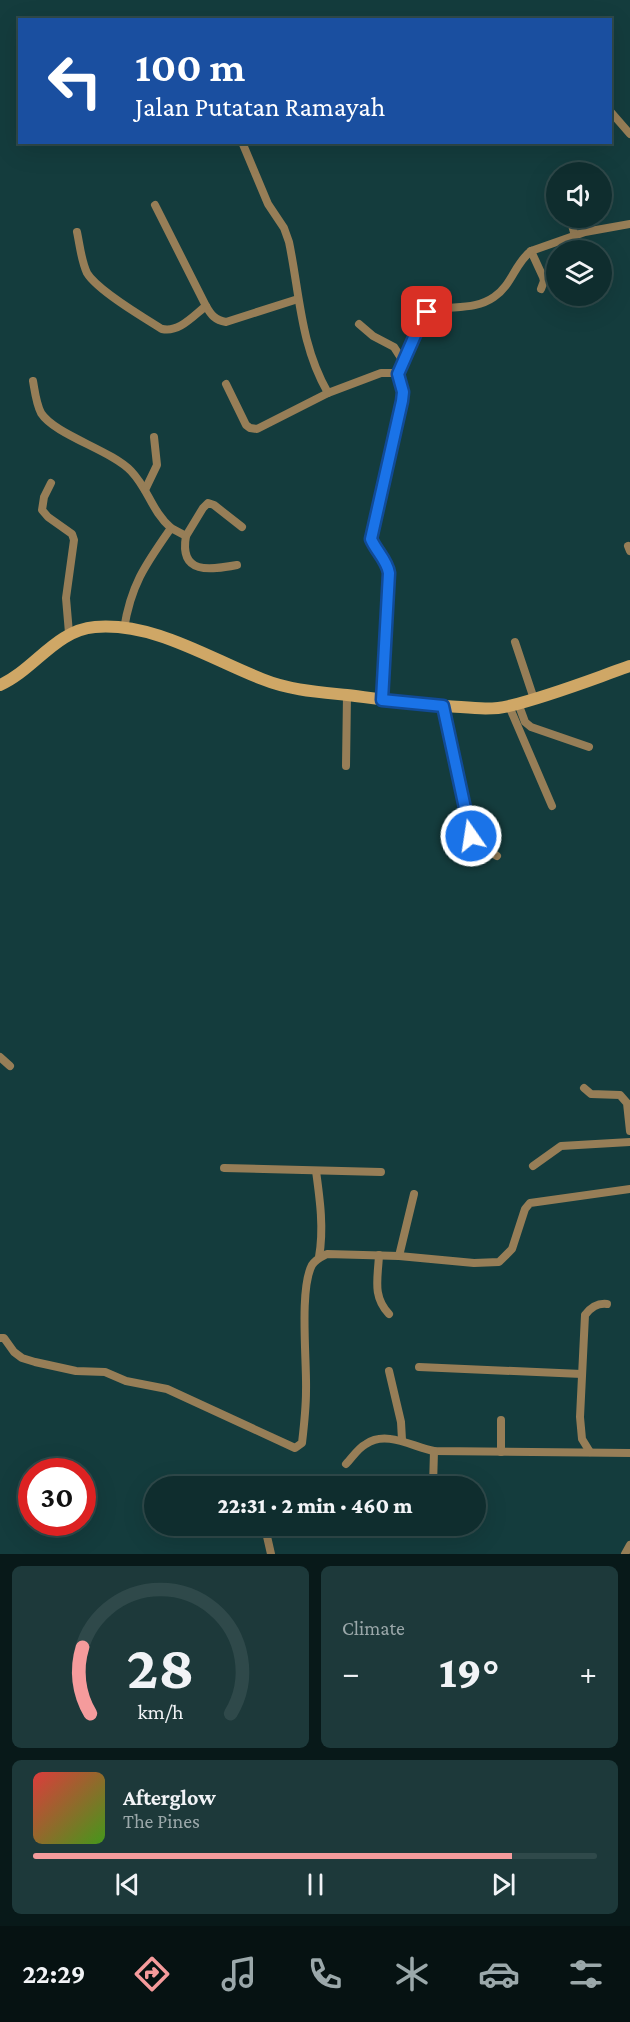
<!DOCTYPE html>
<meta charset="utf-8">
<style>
body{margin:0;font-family:"Crimson Pro",serif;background:#1d393a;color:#f1f3f6;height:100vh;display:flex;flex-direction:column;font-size:22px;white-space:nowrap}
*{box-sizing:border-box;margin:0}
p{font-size:20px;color:#9ba8aa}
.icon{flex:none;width:33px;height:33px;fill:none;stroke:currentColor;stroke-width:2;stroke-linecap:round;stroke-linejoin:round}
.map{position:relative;height:1554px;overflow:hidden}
.side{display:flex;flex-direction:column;gap:12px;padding:12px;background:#081919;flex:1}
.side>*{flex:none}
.top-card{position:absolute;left:18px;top:18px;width:594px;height:126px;border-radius:0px;box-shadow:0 6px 24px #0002,0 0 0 2px #2f494a;background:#1a4fa0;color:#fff;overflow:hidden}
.controls{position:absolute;left:546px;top:162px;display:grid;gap:12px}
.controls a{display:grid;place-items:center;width:66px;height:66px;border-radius:50%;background:#0f2d2e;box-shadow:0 6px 24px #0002,0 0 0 2px #2f494a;font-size:30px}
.speed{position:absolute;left:18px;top:1458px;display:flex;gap:12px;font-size:30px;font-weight:700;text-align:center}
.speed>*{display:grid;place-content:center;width:78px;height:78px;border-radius:50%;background:#0f2d2e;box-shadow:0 6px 24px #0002,0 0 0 2px #2f494a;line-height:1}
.speed .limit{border:9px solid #d22;background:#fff;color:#111}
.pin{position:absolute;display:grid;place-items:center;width:51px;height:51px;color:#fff;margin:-26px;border-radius:12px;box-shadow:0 3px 9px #0006}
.me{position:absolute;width:66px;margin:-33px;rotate:347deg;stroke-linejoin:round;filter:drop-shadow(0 0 4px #0008)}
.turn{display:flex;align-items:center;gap:21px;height:126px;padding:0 18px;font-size:27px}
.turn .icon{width:78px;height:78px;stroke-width:2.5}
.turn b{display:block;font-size:42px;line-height:51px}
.big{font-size:45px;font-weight:800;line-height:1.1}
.side .tile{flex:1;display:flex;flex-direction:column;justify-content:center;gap:9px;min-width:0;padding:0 21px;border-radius:9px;background:#1d393a}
.side .dial{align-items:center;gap:0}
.dial svg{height:156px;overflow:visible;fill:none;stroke:#2f494a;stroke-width:7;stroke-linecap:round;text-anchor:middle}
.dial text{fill:#f1f3f6;stroke:none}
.song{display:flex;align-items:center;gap:18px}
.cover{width:72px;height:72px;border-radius:9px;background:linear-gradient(135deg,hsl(0 70% 55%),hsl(100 70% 35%))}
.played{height:6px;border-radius:3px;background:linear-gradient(90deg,#f59b9c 85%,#2f494a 85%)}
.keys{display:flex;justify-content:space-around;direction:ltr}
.heat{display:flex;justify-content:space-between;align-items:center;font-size:33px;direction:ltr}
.side .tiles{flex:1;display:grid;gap:12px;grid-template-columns:1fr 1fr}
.tile:last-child{grid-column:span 2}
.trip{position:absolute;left:144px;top:1476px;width:342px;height:60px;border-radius:30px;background:#0f2d2e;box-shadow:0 6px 24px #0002,0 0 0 2px #2f494a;font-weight:800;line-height:60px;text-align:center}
.tab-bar{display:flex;height:96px;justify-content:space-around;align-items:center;background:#061212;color:#9ba8aa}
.tab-bar .icon{width:42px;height:42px}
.tab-bar .on{color:#f59b9c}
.tab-bar b{font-size:27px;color:#f1f3f6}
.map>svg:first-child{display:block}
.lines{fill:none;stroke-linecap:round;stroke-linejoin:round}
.minor{stroke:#977e57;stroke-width:8}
.secondary{stroke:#cfa766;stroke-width:12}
.route-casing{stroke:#114b97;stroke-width:15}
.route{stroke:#1a73e8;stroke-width:10}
</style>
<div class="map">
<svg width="630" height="1554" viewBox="0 0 630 1554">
<rect width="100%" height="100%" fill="#143c3d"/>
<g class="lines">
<g class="minor">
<path d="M610,111L630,134"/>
<path d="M242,142L268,204L284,228L289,242C300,295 300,344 328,393"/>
<path d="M155,205L206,306C211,315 215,320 226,322L298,299"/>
<path d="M570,218L575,236"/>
<path d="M77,232C80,246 81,260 87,273C97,290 144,318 162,329C179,333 193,316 206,306"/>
<path d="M531,251L543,277L544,281L541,289"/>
<path d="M359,324L373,336L394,347L403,361"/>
<path d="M33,381C35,392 36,403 41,413C55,435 111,450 131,471C149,490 151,510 171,528C146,564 131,584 124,629"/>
<path d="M226,384L246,425L250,428L257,429L328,393L381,373H398"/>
<path d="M51,483L44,497L42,510L48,517L72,534L74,540L66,598L69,633"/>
<path d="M145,490L157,465L154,437"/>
<path d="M171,528L186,536L203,508L208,503L214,505L242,527"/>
<path d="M186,536C179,575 210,570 237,565"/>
<path d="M628,546L630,551"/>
<path d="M515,642L534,699"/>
<path d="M382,701L389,573C387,560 376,551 371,539L402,401C403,390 398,381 398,374C398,370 421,319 424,315C428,312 432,310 437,309C457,306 477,309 494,297C512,285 515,263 531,251L585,232L630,224"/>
<path d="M518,703L525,722L531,727L589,747"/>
<path d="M443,706L471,836L477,844L497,856"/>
<path d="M509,706L552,806"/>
<path d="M346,766L347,695"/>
<path d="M0,1057L10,1066"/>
<path d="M584,1088L591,1094L620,1095L627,1103L630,1131"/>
<path d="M533,1166L561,1146L630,1142"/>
<path d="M224,1168L381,1172"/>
<path d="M316,1171C320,1200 324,1229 319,1257"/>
<path d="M379,1255C378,1278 372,1296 389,1314"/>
<path d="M399,1256L414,1194"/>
<path d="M0,1338H4L14,1352L22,1358L35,1362L76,1371L105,1372L126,1381L167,1389L295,1448L302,1443C304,1426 306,1408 306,1391C307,1362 299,1289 312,1265C316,1259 321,1257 327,1254L399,1256L474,1263L499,1262L512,1249L525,1209L530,1203L630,1189"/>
<path d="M419,1367L582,1374"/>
<path d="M389,1371L401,1422L402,1440"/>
<path d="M501,1452V1420"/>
<path d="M590,1452L582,1439L580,1417L585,1315C591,1307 597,1303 607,1304"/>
<path d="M346,1464C352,1458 358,1448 366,1444C386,1430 413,1447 434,1451L630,1453"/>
<path d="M433,1486L434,1451"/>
<path d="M266,1532L271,1554"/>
<path d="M625,1554L630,1545"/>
</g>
<path class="secondary" d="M0,685C34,670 56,630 95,627C154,622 210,659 262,679C289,690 318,692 347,695C380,699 413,704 446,706C466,707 489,711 509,706C550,696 590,680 630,666"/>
</g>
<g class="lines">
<g class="route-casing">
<path id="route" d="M427,312L423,317L398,374L403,392L402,401L371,539C376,551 387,560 389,573L382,700L443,706L471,836"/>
</g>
<use href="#route" class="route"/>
</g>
</svg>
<div class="controls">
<a><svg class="icon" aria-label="sound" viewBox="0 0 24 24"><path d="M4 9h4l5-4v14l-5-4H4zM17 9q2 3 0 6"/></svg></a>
<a><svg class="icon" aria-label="layers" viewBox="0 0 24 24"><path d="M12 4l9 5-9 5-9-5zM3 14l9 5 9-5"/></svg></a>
</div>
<div class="speed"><div class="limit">30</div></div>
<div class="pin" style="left:427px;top:312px;background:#d93025"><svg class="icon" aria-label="arrive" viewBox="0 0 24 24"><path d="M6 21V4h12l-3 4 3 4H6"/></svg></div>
<svg class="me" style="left:471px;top:836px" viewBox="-20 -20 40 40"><circle r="17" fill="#1a73e8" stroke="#fff" stroke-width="3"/><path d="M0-11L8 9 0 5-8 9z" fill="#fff"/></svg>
<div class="trip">22:31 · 2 min · 460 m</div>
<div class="top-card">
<div class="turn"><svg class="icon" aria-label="left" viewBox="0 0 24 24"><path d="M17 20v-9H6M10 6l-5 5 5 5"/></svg><div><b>100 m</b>Jalan Putatan Ramayah</div></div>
</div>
</div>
<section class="side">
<div class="tiles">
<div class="tile dial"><svg viewBox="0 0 100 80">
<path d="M14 69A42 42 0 1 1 86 69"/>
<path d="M14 69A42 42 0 0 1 10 35" stroke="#f59b9c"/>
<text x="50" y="56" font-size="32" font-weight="700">28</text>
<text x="50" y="72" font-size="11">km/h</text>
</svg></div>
<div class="tile"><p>Climate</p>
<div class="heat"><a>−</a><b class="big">19°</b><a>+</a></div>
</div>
<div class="tile">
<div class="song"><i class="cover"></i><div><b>Afterglow</b><p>The Pines</p></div></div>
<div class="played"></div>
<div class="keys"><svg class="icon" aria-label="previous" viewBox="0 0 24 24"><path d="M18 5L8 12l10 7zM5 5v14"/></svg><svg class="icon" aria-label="pause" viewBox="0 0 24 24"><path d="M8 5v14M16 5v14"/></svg><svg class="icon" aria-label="next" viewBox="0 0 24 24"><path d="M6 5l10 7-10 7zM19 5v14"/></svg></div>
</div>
</div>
</section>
<nav class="tab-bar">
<b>22:29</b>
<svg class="icon on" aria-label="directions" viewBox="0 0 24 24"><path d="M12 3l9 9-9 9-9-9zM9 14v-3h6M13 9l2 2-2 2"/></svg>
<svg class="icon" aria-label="music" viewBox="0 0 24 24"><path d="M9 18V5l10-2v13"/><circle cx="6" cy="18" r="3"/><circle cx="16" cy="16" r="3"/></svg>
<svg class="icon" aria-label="phone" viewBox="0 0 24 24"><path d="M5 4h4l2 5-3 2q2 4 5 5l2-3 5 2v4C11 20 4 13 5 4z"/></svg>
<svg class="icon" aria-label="climate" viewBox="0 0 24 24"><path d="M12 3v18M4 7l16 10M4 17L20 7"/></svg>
<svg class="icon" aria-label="car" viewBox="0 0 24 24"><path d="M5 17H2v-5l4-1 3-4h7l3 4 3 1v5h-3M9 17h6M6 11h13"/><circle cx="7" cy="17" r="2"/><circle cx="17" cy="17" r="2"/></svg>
<svg class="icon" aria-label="filters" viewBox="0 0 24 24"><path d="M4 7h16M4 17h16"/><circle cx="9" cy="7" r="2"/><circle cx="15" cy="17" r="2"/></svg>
</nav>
